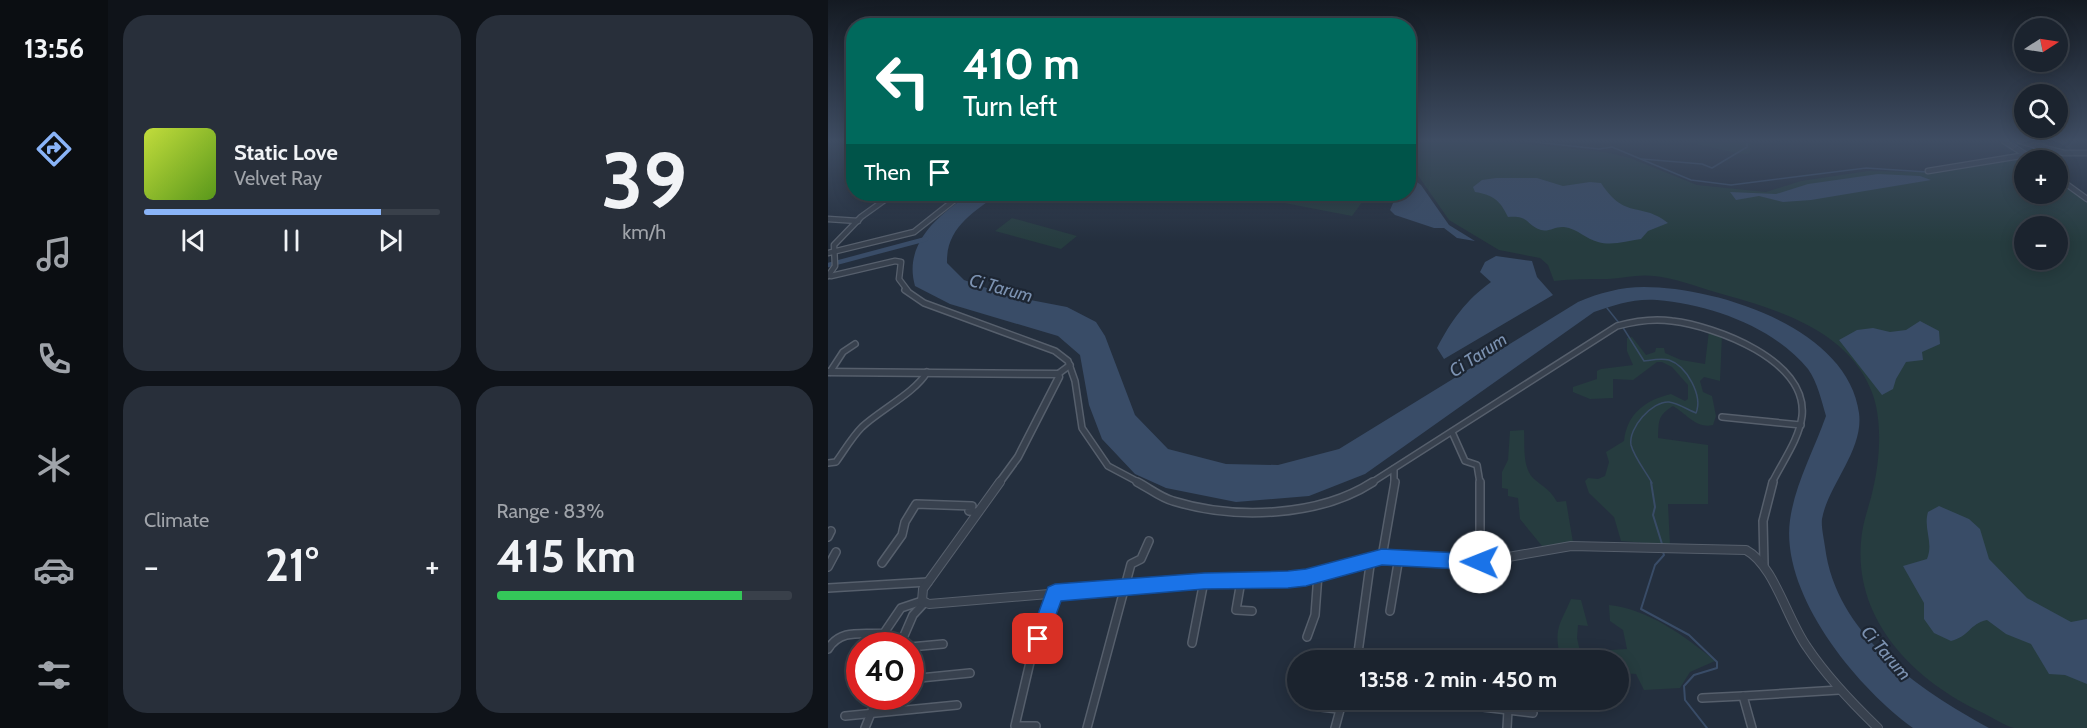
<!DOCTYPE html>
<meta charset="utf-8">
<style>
body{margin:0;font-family:Cabin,sans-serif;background:#282f3a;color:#f1f3f6;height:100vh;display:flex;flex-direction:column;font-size:22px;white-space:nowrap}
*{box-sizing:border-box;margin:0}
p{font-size:20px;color:#a0a4aa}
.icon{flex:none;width:33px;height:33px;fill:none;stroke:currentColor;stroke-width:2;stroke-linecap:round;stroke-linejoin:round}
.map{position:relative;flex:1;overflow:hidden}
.sheet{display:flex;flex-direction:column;gap:15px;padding:15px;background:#0f1319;width:720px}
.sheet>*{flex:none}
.banner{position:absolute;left:18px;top:18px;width:570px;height:183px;border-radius:24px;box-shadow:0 3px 15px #0003,0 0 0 2px #39404a;background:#00695c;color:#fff;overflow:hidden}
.needle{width:39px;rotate:78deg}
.tools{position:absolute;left:1186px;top:18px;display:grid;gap:12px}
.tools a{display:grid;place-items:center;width:54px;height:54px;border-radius:50%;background:#1b232e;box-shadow:0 3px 15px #0003,0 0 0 2px #39404a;font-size:30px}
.speed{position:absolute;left:18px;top:632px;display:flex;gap:12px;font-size:30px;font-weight:700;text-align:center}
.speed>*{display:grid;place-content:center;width:78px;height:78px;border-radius:50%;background:#1b232e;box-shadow:0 3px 15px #0003,0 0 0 2px #39404a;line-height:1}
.speed .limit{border:9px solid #d22;background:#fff;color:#111}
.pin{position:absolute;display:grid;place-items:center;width:51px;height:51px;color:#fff;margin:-26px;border-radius:12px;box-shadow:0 3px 9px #0006}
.me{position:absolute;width:66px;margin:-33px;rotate:271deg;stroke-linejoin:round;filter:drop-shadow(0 0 4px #0008)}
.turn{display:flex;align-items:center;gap:21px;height:126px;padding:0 18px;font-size:27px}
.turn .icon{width:78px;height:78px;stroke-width:2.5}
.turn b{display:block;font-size:42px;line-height:51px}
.then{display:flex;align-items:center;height:57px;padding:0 18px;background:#0003;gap:12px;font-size:22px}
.big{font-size:45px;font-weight:800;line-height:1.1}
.sheet .card{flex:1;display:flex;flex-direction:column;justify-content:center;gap:9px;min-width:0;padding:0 21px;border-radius:24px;background:#282f3a}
.sheet .dial{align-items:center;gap:0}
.dial b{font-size:78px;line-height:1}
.song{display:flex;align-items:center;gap:18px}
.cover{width:72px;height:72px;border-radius:9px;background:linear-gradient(135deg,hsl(70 70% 55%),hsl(90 70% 35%))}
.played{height:6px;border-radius:3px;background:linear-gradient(90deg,#8ab4f8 80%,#39404a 80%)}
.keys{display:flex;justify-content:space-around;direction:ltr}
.heat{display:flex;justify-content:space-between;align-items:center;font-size:33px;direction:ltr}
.charge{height:9px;border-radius:4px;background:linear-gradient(90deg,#34c759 83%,#39404a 0)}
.sheet .tiles{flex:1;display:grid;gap:15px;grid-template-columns:repeat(2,1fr)}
.trip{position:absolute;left:459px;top:650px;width:342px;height:60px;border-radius:30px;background:#1b232e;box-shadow:0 3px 15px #0003,0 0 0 2px #39404a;font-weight:800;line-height:60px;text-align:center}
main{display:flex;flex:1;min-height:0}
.menu{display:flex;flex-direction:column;width:108px;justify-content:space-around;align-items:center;background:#0b0e12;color:#a0a4aa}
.menu .icon{width:42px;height:42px}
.menu .on{color:#8ab4f8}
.menu b{font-size:27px;color:#f1f3f6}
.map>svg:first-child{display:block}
.green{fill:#263c3f;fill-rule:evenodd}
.water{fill:#394c67}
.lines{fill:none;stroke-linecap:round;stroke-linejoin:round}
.stream-far1{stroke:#394c67;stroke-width:1.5}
.stream{stroke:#394c67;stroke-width:2}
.canal{stroke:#394c67;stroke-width:4.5}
.minor-far2-casing{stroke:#565f6c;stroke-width:7}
.minor-far1-casing{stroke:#565f6c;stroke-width:8}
.minor-casing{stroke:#565f6c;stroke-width:10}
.tertiary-far2-casing{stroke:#565f6c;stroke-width:7}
.tertiary-far1-casing{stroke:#565f6c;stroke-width:9}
.tertiary-casing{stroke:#565f6c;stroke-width:10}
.minor-far2{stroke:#38414e;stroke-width:4.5}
.minor-far1{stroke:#38414e;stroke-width:5}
.minor{stroke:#38414e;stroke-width:7}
.tertiary-far2{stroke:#38414e;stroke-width:4.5}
.tertiary-far1{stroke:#38414e;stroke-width:6}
.tertiary{stroke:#38414e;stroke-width:8}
.route{fill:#1a73e8;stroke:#114b97;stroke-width:1.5}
.labels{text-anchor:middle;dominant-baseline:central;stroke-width:4.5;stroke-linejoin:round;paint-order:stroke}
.water-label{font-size:18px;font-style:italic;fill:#7c92b1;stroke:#1d2633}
</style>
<main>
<nav class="menu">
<b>13:56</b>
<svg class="icon on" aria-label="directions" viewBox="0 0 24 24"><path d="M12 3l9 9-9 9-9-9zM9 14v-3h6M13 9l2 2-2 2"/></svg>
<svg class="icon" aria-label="music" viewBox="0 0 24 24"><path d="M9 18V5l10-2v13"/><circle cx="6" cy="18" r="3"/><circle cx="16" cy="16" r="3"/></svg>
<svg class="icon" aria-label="phone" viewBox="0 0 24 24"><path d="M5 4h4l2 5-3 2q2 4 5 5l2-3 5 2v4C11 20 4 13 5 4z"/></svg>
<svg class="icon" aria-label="climate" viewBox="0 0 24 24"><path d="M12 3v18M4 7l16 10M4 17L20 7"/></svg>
<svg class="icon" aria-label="car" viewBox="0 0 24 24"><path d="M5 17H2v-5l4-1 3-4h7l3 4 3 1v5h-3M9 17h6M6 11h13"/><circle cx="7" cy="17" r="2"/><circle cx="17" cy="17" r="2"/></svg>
<svg class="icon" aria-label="filters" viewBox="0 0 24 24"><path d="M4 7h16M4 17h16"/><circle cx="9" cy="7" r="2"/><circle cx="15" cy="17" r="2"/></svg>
</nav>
<section class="sheet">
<div class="tiles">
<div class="card">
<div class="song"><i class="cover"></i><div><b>Static Love</b><p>Velvet Ray</p></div></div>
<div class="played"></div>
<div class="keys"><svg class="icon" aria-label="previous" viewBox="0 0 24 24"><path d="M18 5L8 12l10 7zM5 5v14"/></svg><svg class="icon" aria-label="pause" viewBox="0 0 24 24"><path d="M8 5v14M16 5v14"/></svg><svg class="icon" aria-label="next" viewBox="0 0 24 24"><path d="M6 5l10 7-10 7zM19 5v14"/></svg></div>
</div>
<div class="card dial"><b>39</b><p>km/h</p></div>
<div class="card"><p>Climate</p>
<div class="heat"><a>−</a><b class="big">21°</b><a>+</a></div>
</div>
<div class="card"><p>Range · 83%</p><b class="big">415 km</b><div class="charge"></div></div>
</div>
</section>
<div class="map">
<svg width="1259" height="728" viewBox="0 0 1259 728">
<rect width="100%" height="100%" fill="#242f3e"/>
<g class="green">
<path d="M596,141H670L777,152L802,158L869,185L938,192L973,181L1040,171L1098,172L1193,159L1200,160H1197V194H1230V181L1259,203V728C1238,728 1206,728 1186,728C1175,725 1164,717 1153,712C1083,679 1022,616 1034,533C1036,518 1042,504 1045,489C1052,460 1055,418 1043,390C1018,328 944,308 887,292C867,286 846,278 826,276C810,274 796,278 780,279C762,279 744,279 726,281L720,265L712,258L671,250L621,220L589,174L581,167L580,150ZM1197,226H1230V260H1197Z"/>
<path d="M856,141H923L922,153C916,157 868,143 856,141Z"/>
<path d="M458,194H540L524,216L451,202Z"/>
<path d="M184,218L249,236L233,249L167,231Z"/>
<path d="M881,331L894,335L892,381L876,377L872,381L875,392L884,396L888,416L885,425C868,429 859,414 845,406C829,416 831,421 830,438L880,445V504H840L842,545L793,541L786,517L761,493L757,481L760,478L770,479L777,476L781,462L778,452L796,441C799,414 817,400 843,394L857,401L860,399V385L844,367L834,362H829L805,380L785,379V398L762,399L745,392V387L769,379V371L773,369L805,365L799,351V338L804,337L818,355L827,352L828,348H836L837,353L853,360L877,364Z"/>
<path d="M696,430C697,445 694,466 705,478C716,488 721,488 729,502L738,501L745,542L714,546L692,519L690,498L680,496V489L674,488V472L680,460L682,431Z"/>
<path d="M743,599L753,600L760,626L750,625L749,638L754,660H733C725,628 732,625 743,599Z"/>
<path d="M781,605C820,609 857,636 887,661L862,672L852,688L816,690L808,674L791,673L790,660H764L766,651L799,649L795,630L782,621Z"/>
</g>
<g class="water">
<path d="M1050,174L1092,176L1103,180L983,200L955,202L931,196L908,200L902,192L948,194L980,184Z"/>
<path d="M581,176L593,185L621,225L647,241L629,238L616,228H606L567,215L562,210L569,194H580Z"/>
<path d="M668,178H709L735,186L762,182L773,183C798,221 813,201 840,223L820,231L813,239C799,241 784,246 770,242C758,239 750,229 736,227C728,226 721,232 713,230C697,224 701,215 680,217C672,200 665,195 647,192L645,187L654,180Z"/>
<path d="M142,194H171C145,212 118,228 119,263L136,280L181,296L239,307L268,322L277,336L307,415L340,449L398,464L450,465L511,449L750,302C771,293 793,287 816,287C889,287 1020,328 1031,413C1036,450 1000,485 994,519C993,527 996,539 997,547C1008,634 1090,689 1161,728H1085C1028,687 952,594 962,520C967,484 986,450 998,416C994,402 989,381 980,369C946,327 881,304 829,300C807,298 786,305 766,312L537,474L481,496L408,502L338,488L307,474L274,439L261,405L252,355L230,336L122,304L87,286C75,244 110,215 142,194Z"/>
<path d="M668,256L704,261L709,277L725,295L616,359L609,348C623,321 638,300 663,282L652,272L657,262Z"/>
<path d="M1092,321L1111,331L1112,344L1094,352L1095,360L1078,362L1068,379L1065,389L1054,395L1011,340L1029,330L1045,328L1062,332L1078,330Z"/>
<path d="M1111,506L1141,519L1152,529L1161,559L1199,598L1243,622L1259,619V684L1237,675L1221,674L1203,644L1178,634L1159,620C1141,624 1142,636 1123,641L1106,633L1096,619V603L1075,566L1099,559C1106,542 1095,529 1100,512Z"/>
</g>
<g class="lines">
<g class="stream-far1">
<path d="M697,141L771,149L784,147L863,180L903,185L1038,168L1099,172"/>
<path d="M1206,141L1216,144L1214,146"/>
<path d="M1201,155L1210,149"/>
<path d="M814,159L874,164L884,168L919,147V141"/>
<path d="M779,308L791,323"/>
<path d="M794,326L816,361C824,360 833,358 841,360C859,366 875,396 868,413C860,410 850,403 841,402C824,401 800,428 803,445C806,457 818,472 824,483"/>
</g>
<g class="stream">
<path d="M823,482L827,507L825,515L834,544"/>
<path d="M835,552L836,555L827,565L813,609L861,635L889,662V668L866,675L856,686L857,700L879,728"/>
</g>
<path class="canal" d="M0,265L98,239"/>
<g class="minor-far2-casing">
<g id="minor-far2">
<path d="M1176,141L1206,160"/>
<path d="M1212,147L1236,153H1259"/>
<path d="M1100,171L1198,155"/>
<path d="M1230,178L1259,199"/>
<path d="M0,253L86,232L134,194"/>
<path d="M3,276L67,261L73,262L71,279L80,291"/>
</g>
</g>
<g class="minor-far1-casing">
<g id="minor-far1">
<path d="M77,290L96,303L227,351L240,361L247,381L254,428L280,466L312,483"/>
<path d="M2,372L15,352L27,344"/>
<path d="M230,374L242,365"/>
<path d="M894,417L973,425"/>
<path d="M624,432L637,461L649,465L652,483"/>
<path d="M0,463L8,462C16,451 24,437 34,427C52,410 88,392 99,372"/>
<path d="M566,469V483"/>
<path d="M543,483L789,326C807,321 825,318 844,321C887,326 980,360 974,416C971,440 954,462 944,483"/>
</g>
</g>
<g class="minor-casing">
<g id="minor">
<path d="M309,482C321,488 333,498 345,501C407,520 491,517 545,482"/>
<path d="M652,482V562"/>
<path d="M0,537L3,531"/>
<path d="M554,557L567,482"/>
<path d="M54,563L74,535L77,522L88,504L144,506L141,511L150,512"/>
<path d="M936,564L935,521L945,482"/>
<path d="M0,567L8,552"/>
<path d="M413,581L408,610L424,611"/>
<path d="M0,588L100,582"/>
<path d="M562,611L571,557"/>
<path d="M479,637L487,615L490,574"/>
<path d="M364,643L376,581"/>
<path d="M72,645L85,615L97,602"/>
<path d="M82,647L115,644"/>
<path d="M0,649C13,628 35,635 56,633L73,608L94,601"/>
<path d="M529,660L543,558"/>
<path d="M82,679L142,673"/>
<path d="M29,685L32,684"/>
<path d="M874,698L915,696"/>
<path d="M492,699L493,707L510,709"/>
<path d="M656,699L655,707L680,710"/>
<path d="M617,704L655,707"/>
<path d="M17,716L129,705"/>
<path d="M208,726H187L203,658L227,593"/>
<path d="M37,728L50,696"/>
<path d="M259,728L303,564L313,559L321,541"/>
<path d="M507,728L515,699"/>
<path d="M679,728L680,710L705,713"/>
<path d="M924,728L915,696L1011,690"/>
</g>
</g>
<g class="tertiary-far2-casing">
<g id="tertiary-far2">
<path d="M1192,141L1212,147"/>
<path d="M0,219L30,221"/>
<path d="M0,276L7,266L6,245L33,217L58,199L103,194"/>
</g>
</g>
<g class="tertiary-far1-casing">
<path id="tertiary-far1" d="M0,372L230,374L231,377L190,457L171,483"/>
</g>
<g class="tertiary-casing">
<path id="tertiary" d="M172,482L95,589L94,601L101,604L376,581L460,580L554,557L652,562L743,546L918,550C946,565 959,619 979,647C999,677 1024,703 1050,728"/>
</g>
<use href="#minor-far2" class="minor-far2"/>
<use href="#minor-far1" class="minor-far1"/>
<use href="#minor" class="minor"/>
<use href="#tertiary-far2" class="tertiary-far2"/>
<use href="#tertiary-far1" class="tertiary-far1"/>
<use href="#tertiary" class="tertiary"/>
</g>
<linearGradient id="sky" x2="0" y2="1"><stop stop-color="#141a22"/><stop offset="0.58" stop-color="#3f4d63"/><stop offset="1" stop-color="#3f4d63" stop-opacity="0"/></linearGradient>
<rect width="1259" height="242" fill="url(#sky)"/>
<path class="route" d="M554,549L652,554L658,556L661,562L658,568L652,570L554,565L478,586L460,588L376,589L233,601L217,645L210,648L204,645L201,639L220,587L227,584L376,573L460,571L478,569Z"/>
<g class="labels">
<g class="water-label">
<text transform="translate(173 288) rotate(15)">Ci Tarum</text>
<text transform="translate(650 355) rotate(-33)">Ci Tarum</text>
<text transform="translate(1058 653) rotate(49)">Ci Tarum</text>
</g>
</g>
</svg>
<div class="tools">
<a><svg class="needle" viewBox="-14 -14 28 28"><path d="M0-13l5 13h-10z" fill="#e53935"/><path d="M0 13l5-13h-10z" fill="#a0a4aa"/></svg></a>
<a><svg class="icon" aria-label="search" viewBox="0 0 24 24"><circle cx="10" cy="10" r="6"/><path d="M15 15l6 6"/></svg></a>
<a>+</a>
<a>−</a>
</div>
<div class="speed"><div class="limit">40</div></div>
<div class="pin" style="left:210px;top:639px;background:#d93025"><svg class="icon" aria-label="arrive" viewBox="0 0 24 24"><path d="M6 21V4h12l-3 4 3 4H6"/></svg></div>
<svg class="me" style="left:652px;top:562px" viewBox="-20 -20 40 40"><circle r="19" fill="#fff"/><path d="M0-13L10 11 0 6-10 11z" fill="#1a73e8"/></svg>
<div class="trip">13:58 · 2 min · 450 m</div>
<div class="banner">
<div class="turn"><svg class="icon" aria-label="left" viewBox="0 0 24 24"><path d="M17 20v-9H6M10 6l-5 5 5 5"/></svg><div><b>410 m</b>Turn left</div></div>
<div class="then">Then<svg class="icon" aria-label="arrive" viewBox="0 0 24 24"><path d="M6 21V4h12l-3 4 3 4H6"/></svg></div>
</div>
</div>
</main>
